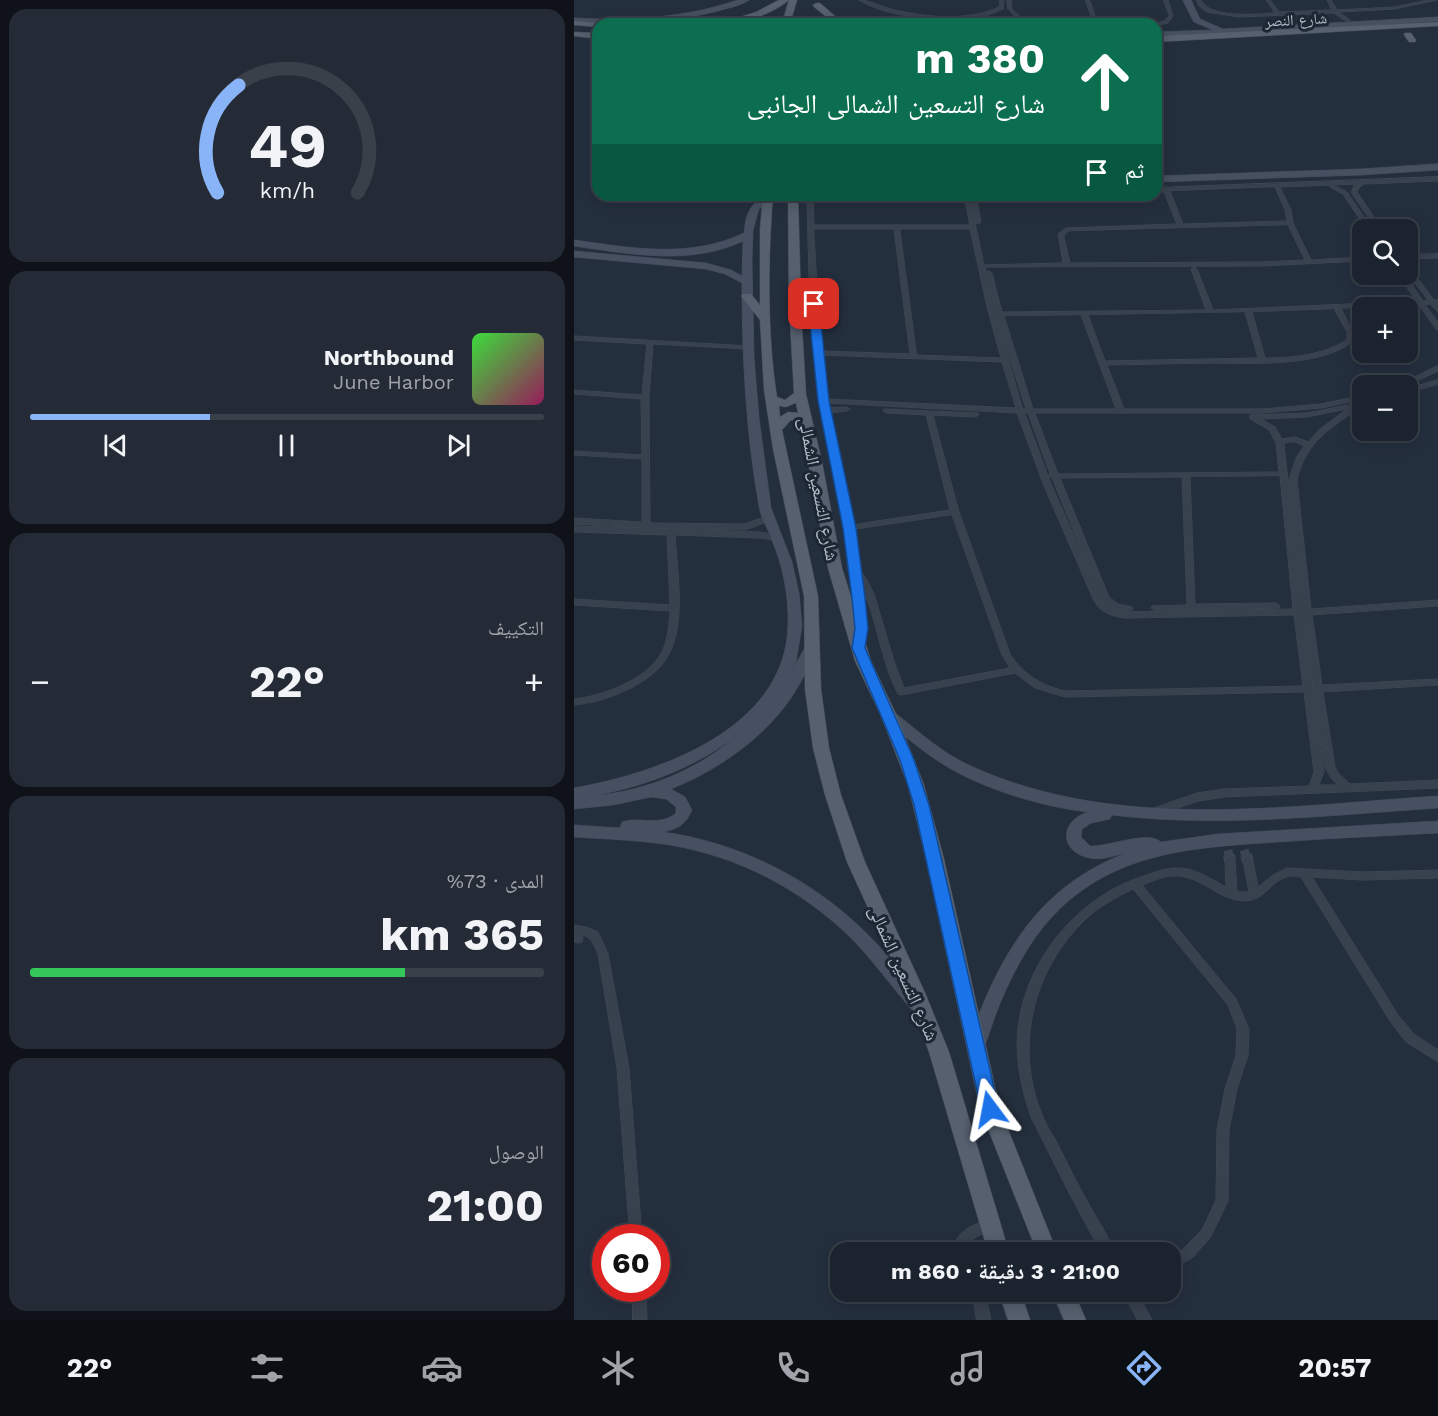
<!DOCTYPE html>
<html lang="ar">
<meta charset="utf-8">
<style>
body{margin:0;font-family:"Work Sans","Noto Naskh Arabic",sans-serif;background:#242b36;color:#f1f3f6;direction:rtl;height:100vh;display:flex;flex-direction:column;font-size:22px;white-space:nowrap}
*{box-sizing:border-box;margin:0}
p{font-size:20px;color:#a0a4aa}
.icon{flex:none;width:33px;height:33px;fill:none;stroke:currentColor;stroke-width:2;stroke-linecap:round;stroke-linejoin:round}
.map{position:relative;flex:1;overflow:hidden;direction:ltr}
.sheet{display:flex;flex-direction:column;gap:9px;padding:9px;background:#0f1319;width:574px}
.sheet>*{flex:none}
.hud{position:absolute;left:18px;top:18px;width:570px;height:183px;border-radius:18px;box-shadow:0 3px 15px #0003,0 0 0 2px #39404a;direction:rtl;background:#0b6e4f;color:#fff;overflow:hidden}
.tools{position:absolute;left:778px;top:219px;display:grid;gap:12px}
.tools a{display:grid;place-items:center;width:66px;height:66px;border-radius:12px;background:#1b232e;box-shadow:0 3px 15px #0003,0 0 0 2px #39404a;font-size:30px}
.speed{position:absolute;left:18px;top:1224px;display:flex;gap:12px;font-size:30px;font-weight:700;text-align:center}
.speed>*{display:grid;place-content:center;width:78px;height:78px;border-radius:50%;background:#1b232e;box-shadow:0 3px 15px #0003,0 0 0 2px #39404a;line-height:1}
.speed .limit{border:9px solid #d22;background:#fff;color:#111}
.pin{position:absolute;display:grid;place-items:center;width:51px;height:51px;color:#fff;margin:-26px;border-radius:12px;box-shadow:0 3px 9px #0006}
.me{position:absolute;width:66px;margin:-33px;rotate:347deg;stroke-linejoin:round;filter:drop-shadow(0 0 4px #0008)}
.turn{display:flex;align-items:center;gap:21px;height:126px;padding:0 18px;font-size:27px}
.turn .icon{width:78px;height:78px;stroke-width:2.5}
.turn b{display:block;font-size:42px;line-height:51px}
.then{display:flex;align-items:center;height:57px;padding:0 18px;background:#0003;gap:12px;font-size:22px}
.big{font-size:45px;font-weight:700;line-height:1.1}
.sheet .tile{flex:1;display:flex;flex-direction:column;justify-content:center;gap:9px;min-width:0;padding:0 21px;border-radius:18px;background:#242b36}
.sheet .dial{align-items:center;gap:0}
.dial svg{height:156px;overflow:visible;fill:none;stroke:#39404a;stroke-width:7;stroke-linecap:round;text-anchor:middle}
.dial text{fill:#f1f3f6;stroke:none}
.song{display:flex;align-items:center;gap:18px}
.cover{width:72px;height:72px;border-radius:9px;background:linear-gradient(135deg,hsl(120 70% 55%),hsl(330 70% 35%))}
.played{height:6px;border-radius:3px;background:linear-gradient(90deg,#8ab4f8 35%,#39404a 35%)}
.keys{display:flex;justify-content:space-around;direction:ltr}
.heat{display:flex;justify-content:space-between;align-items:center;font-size:33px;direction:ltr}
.charge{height:9px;border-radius:4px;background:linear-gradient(90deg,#34c759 73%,#39404a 0)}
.trip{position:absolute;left:256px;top:1242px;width:351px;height:60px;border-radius:18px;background:#1b232e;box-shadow:0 3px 15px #0003,0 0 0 2px #39404a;font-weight:700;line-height:60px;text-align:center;direction:rtl}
.dock{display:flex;height:96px;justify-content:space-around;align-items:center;background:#0b0e12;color:#a0a4aa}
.dock .icon{width:42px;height:42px}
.dock .selected{color:#8ab4f8}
.dock b{font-size:27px;color:#f1f3f6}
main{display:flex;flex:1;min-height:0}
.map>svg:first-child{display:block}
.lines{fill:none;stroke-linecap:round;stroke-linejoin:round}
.street-tunnel-far1{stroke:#3a4453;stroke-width:9;stroke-dasharray:9 4.5;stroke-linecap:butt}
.street-tunnel{stroke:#3a4453;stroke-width:12;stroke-dasharray:12 6;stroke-linecap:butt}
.street-casing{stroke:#414a57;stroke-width:1}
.secondary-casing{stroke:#414a57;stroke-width:1}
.primary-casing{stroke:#414a57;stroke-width:1}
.street{fill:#38414e;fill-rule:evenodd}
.secondary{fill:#465061;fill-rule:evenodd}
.primary{fill:#56606e;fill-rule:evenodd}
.route{fill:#1a73e8;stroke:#114b97;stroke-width:1.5}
.labels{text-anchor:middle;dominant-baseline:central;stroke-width:6;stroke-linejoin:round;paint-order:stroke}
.far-street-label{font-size:15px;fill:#b4bcc9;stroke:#1d2633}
.street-label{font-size:18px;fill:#b4bcc9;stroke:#1d2633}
</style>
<main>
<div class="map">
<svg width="864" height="1320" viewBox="0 0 864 1320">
<rect width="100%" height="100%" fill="#242f3e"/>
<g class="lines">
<g class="street-tunnel-far1">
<path d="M654,850L655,856"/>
<path d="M670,850L672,856"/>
</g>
<g class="street-tunnel">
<path d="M655,855L656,861"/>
<path d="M672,855L674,861"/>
</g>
<g class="street-casing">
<g id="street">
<path d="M285,0C295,0 306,6 317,9C351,17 392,22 425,7L426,0H430L429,9L412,16L435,24C425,24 414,16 404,17C367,20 318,20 285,0Z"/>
<path d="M433,0H437L438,9L449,19V21H445L434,9Z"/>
<path d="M512,0L516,1L524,24H520Z"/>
<path d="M590,0H594L599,16L594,23L582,26V24H580L590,21L595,16Z"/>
<path d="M623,0H627C636,19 683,14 701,13L692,0H696L705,12L758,10L753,0H757L763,10L821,7L854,0H863L821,9L765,12L781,24V26H779L760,13L665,17L633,12L625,6Z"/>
<path d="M864,177V181L790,184L785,188L783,192L809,230H803L777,192L780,186L783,184L760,185L773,192L799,230H793L769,194L756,187V185L706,187L717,210L719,223L737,260L789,257V261L687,266L411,267L412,272L415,271L418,273L428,312L632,310L617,269L620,267L623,269L639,310L842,301L824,274H831L849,301L854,300L834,274V267L836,268L860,300H864V312L856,304L851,305L864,322V330L862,329L845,305L767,308L779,332V341C748,368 675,363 635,363C601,364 567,364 533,365L550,409H689L747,404L789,395V399L747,408L689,413H461L484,474L705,472L702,443L695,430L676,419V415L733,413L789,402V406L779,408L781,410L780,412C752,430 730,447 723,480L737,609L864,600V606L738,615L748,685L864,679V685L749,692L761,767L764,773L776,784L864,780V788L651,797L624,801L578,817L574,816L573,813L574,810L623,793L651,789L735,786L740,772L730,692L491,697L461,688L441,673L327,695L324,694C306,660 304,620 287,586L291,614L290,640L286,643L282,640C284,614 279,588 275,563C267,509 254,454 245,401C235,335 235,267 233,200L237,195H243L239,200L240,225H396L390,195H402L407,222L404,224L401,223L410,265L489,263L484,234L492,228L603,224L590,192H582V188ZM701,187L711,210L713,221L609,224L596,191ZM714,225L731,260L687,262L496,263L490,237V235L495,231ZM240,229H320L336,354L247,351ZM326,229H396L413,307L427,358L343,355ZM760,309L773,332V340C748,355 719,358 691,358L678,312ZM671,312L684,358L531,361L514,315ZM422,315L452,409H449ZM507,315L542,409H459L430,316ZM247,355L428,362L442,408L253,399ZM254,403L443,413L470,486L520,601C527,613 537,616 551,618L720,615L729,686L491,691C467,685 450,675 436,654L385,512L359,415L401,417L405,415L404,413L310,409L309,411L313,413L352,415L376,510L277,525L255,413L272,411L276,409L272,407L254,408ZM773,409L746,429L734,442L721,437L708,439L701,427L687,419L733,417ZM451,413H454L476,474L475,476L478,478L523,588L478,486ZM715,442H722L730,446L722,458L715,480L728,609L710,444ZM706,476L719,609L551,612L538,609L555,612L559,609L558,607L544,604L535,597L486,478L608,477L613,605L578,606L577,608L581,611L705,608L706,606L702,603L621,604L616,477ZM378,515L428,655L436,668L330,688L320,661L300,594L293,580L285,568L278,530ZM729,615L751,767L757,778L764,785H745L750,772Z"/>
<path d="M864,254V258L834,259V255Z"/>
<path d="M0,336L175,346V348L173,349L79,344L75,397L76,523L170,524L193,516L197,519L196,521L171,530L72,528L0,524V518L68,522V459L0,455V451L68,455L67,399L0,394V390L68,395L73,344L0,340Z"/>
<path d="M864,366V371L832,386H822Z"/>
<path d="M864,380V384L834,393V389Z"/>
<path d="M0,526L186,532L204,535L208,538L204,541L186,538L101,535C103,573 114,630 90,662C82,673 70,681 57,688C39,697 20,703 0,705V699C29,696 74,679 88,652C94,639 95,624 96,611L0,605V599L96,605L93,535L0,532Z"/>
<path d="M656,857L660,858L661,861L663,892H675L669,861L670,858L674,857L678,858L679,861L684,887L699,875L713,868L788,872L864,870V878L788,880L738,877L824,1015L840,1034L864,1050V1062L832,1042L816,1021L727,877C722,877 717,875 713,877C696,881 691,902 669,901C645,900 628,877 604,876C591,875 579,881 568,885L662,999L675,1029L674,1055L663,1089L655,1130L654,1201L636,1238L618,1258L597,1269V1256L608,1250L628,1230L642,1200L643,1130L651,1089L662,1055L663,1029L654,1005L559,889C543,897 526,906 513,918C458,969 439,1050 470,1119C473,1126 477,1133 481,1139C493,1162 504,1186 517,1208C525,1222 535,1237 540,1252H527C509,1219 491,1186 474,1151C469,1140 463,1130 458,1119C451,1101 446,1080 444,1061C435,982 493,901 567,877C578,873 590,868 602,868C620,867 637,879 652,887L651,861L652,858Z"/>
<path d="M0,925L12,927L24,932L34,954L55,1068L68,1238H56L43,1068L24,954C17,939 17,936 0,933Z"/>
<path d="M0,934L8,936L9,939L8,942L4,943L0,942Z"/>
<path d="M416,1219L420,1221L422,1225L420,1229C408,1234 394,1238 391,1252H379C381,1231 398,1225 416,1219Z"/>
<path d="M59,1288H72L73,1320H59Z"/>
<path d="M398,1292H411L417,1320H403Z"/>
<path d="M549,1292H563L578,1320H564Z"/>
</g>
</g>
<g class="secondary-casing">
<g id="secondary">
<path d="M164,0H175C166,6 154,8 144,11C97,23 49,25 0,22V18C56,21 111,18 164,0Z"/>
<path d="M609,0H617L626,19L649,29L864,17V21L715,31L582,36V32L639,30L620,22Z"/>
<path d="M864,164V170L787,175L582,182V176L787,169Z"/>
<path d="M194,196L199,199L185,209L179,230L178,262L180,358L185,418L197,508L218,562L225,593L228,626L222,662L209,687L234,642H244L246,645C237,663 228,681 217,698C189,739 142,771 97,789L111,797L118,810C112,824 104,829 89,832C162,842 232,876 286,927C310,949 329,976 350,1000L352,1005L350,1010L344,1012L338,1010C317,986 299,960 276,937C227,889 163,856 96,845C64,840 32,839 0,837V825L46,828L48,822C66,816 86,827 102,813V807L92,799L77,797L39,805L0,809V788C85,773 212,729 214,625C215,597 209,566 198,540C194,528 187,519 185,506C172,433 168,358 168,283L151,274L132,269L0,257V251L132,263L157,270L168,276L169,241C116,266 56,254 0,246V240C58,248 115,259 170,233C172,215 175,202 194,196ZM164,735C122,771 72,791 18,796C70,787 122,767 164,735Z"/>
<path d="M315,711L320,712C345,732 369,754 399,767C543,832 711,806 864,796V808C756,815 646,828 538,815L536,819L517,823L508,829L507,837L516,846C534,847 574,830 587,842L644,834L864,821V833C810,836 757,838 704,842C612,848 528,852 466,931C448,955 434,983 423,1011C418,1023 415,1037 409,1049L403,1052L397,1049L394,1044C424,957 463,887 552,853C541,855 528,861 516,858C485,852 485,821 514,812C470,807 416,791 377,769C353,755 332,737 310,720L308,716L310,712Z"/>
</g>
</g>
<g class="primary-casing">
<g id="primary">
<path d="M205,0H215C196,16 167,24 143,24L182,12Z"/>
<path d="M215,0H223L216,24H208Z"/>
<path d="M243,3H246L270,24H261L240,7L239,5Z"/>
<path d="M0,21L24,23L27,24H24V27L0,25Z"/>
<path d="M864,22V26L582,42V36Z"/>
<path d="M0,32L24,33V39L0,36Z"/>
<path d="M831,33H837L842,40L841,42H835L830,35Z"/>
<path d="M189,195H199C194,258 193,334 203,397L211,400L220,393L215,306L214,195H224L227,302L240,301L246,304L244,306L227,309L232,394L248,462L268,568L297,661L323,716L350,785L370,859L426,1109L483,1252H463L406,1109L352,859L334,785L307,716L281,661L254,568L227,425L217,420L208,430L244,596L247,689L255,748L267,795L291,862L352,995L375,1052L435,1252H414L355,1052L334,995L273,862L251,795L239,748L231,689L230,596L199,449L190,390L186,320L167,296L169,294H177L186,305V230ZM222,403L224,413L214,412L206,417L205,406L212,407Z"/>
<path d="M425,1292H447L456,1320H434Z"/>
<path d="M478,1292H500L512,1320H490Z"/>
</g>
</g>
<use href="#street" class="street"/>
<use href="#secondary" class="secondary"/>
<use href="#primary" class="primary"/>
</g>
<path class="route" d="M240,301L245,304L255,401L282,528L291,598L294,628L291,648L340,760L355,805L425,1109L423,1114L416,1117L410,1114L407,1109L340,805L326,760L278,648L281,628L278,598L269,528L244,401L234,304Z"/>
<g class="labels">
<g class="far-street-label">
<text transform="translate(722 20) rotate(-3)">شارع النصر</text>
</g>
<g class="street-label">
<text transform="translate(245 489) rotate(79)">شارع التسعين الشمالى</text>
<text transform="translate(330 973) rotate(66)">شارع التسعين الشمالى</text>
</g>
</g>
</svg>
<div class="tools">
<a><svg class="icon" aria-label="search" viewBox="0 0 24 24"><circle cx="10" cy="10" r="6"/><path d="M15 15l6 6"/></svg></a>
<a>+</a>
<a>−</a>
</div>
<div class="speed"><div class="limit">60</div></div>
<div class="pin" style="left:240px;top:304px;background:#d93025"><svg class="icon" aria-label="arrive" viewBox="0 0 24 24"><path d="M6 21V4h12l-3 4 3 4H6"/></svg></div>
<svg class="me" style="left:416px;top:1109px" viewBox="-20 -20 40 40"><path d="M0-17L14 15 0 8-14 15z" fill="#1a73e8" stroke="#fff" stroke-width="4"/></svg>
<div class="trip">21:00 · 3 دقيقة · 860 m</div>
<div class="hud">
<div class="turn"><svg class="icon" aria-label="ahead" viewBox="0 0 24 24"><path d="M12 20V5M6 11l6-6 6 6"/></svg><div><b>380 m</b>شارع التسعين الشمالى الجانبى</div></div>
<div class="then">ثم<svg class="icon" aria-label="arrive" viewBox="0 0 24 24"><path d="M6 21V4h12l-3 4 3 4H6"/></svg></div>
</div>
</div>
<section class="sheet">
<div class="tile dial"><svg viewBox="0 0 100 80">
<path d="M14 69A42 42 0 1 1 86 69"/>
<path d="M14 69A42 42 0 0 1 25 14" stroke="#8ab4f8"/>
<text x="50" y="56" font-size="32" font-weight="700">49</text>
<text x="50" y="72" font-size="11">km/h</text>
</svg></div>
<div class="tile">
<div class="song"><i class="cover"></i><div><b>Northbound</b><p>June Harbor</p></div></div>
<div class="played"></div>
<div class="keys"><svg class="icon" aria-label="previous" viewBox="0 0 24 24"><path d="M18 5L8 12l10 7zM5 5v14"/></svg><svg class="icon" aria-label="pause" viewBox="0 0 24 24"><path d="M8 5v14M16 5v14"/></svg><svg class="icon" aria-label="next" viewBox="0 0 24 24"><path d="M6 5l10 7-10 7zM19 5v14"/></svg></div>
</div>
<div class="tile"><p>التكييف</p>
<div class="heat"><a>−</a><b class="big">22°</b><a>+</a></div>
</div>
<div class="tile"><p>المدى · 73%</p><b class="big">365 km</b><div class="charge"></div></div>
<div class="tile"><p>الوصول</p><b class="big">21:00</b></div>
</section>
</main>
<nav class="dock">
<b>20:57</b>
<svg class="icon selected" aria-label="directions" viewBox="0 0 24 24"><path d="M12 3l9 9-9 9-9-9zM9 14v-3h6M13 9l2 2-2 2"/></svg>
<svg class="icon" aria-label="music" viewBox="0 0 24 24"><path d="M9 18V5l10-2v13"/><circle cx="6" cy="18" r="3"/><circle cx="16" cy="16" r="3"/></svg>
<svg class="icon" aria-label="phone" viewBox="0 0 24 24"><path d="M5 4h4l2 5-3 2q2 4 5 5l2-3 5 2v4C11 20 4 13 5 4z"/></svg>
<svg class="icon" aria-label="climate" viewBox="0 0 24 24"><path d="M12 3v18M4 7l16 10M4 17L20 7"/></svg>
<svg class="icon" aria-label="car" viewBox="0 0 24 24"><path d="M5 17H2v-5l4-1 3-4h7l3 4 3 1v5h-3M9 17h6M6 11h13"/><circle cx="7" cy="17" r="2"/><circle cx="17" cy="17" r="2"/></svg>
<svg class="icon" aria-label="filters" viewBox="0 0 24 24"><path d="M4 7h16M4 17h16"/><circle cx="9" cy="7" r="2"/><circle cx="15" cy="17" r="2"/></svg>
<b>22°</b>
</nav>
